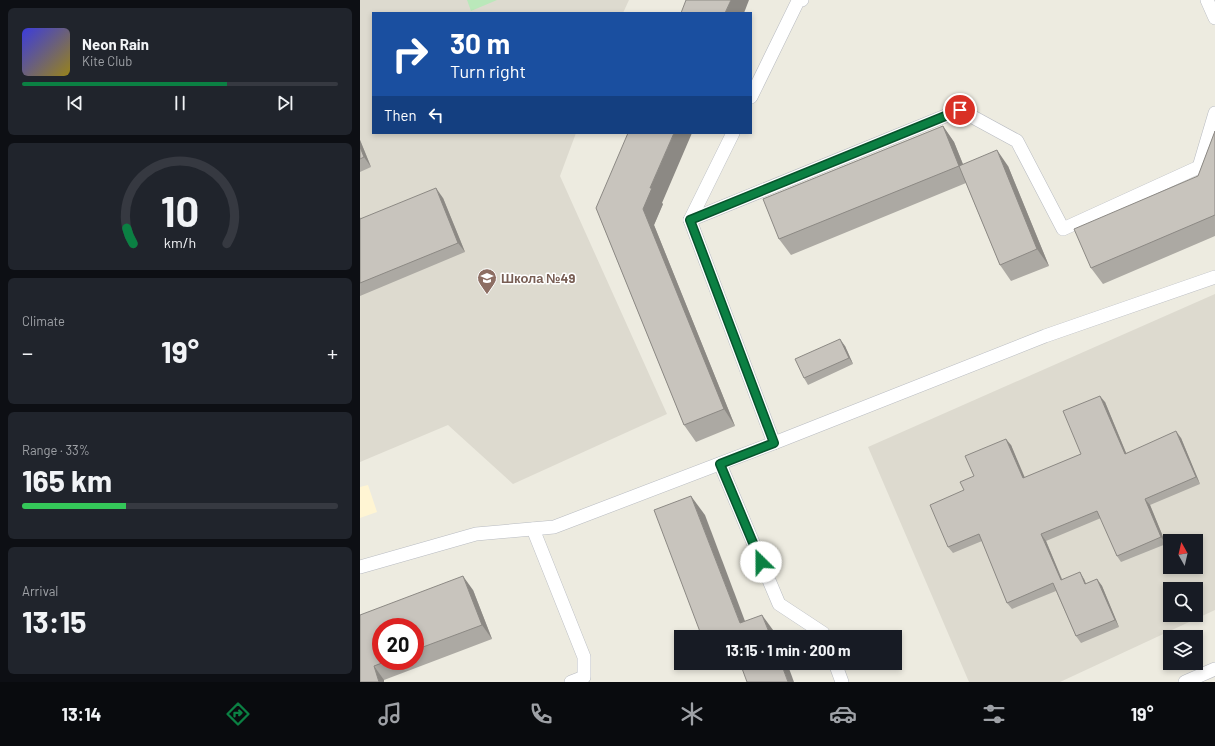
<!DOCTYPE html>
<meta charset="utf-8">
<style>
body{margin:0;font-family:Barlow,sans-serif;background:#20242c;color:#f1f3f6;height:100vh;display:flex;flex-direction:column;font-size:15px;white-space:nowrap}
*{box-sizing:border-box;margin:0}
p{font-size:13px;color:#9ea1a6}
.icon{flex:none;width:22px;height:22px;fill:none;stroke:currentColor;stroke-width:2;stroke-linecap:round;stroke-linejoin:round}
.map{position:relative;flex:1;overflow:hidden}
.sheet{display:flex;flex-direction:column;gap:8px;padding:8px;background:#0d0f14;width:360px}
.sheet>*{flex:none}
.top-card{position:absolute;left:12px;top:12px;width:380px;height:122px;border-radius:0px;box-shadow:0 2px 6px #0003;background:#1a4fa0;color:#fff;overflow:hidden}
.needle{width:26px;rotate:352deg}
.buttons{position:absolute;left:803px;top:534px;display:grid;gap:8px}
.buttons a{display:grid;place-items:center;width:40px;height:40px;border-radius:0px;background:#171b24;box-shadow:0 2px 6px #0003;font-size:20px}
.speed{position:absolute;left:12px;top:618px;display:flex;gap:8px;font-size:20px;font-weight:700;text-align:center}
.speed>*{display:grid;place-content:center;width:52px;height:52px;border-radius:50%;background:#171b24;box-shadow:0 2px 6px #0003;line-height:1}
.speed .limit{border:6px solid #d22;background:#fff;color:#111}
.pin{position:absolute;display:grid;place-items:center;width:34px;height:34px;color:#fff;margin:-17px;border:2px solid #fff;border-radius:50%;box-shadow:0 1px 4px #0007}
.me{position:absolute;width:44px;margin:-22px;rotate:337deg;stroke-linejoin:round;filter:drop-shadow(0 0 3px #0008)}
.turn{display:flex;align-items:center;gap:14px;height:84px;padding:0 12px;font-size:18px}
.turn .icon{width:52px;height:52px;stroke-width:2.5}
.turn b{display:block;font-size:28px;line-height:34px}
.then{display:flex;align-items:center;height:38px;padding:0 12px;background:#0003;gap:8px;font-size:15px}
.big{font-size:30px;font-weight:700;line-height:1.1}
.sheet .widget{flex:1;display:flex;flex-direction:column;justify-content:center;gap:6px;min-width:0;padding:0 14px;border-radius:6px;background:#20242c}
.sheet .dial{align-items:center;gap:0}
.dial svg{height:104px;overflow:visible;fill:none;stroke:#363941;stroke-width:7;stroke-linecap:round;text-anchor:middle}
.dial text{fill:#f1f3f6;stroke:none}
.song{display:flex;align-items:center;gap:12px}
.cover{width:48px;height:48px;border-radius:6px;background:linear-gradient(135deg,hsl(240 70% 55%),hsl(50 70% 35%))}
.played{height:4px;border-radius:2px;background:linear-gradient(90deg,#0b8043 65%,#363941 65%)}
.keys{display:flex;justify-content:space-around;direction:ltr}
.heat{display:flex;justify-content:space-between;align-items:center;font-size:22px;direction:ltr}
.charge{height:6px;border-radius:3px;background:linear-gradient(90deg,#34c759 33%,#363941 0)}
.trip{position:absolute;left:314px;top:630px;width:228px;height:40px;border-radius:0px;background:#171b24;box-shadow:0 2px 6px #0003;font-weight:700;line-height:40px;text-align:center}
.dock{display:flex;height:64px;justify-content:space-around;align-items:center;background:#090b0e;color:#9ea1a6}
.dock .icon{width:28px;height:28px}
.dock .active{color:#0b8043}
.dock b{font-size:18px;color:#f1f3f6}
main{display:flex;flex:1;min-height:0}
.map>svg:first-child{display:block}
.commercial{fill:#fff5d3}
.education{fill:#dddacf;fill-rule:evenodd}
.green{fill:#bae8ba}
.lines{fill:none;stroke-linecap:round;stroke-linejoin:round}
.lane-casing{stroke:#b8bbc1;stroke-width:14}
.lane{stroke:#fff;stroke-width:13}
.wall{fill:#aca9a3;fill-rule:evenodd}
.shaded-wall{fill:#8c8984}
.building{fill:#c8c4bd;stroke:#8c8984}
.route-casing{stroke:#07532c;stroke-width:10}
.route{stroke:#0b8043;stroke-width:7}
.labels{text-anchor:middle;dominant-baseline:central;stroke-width:3;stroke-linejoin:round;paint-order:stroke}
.education-label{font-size:13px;font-weight:bold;fill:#785e54;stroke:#fff;text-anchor:start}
</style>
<main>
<section class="sheet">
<div class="widget">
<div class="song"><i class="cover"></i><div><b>Neon Rain</b><p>Kite Club</p></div></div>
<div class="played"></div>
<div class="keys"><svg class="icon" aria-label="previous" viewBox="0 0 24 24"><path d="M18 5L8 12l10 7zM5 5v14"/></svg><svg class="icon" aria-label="pause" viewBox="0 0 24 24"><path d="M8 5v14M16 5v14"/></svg><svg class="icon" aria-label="next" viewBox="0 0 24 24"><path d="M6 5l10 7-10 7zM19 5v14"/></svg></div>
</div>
<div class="widget dial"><svg viewBox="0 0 100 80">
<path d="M14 69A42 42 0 1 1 86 69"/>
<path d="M14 69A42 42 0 0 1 9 57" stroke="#0b8043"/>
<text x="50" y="56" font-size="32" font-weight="700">10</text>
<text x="50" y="72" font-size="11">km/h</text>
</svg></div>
<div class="widget"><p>Climate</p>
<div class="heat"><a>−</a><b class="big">19°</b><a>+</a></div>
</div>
<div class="widget"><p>Range · 33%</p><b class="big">165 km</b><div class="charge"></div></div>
<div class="widget"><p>Arrival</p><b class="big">13:15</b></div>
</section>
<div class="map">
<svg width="855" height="682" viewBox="0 0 855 682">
<rect width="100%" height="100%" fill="#edebe0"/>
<path class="commercial" d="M8,485L17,512L0,518V487Z"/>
<g class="education">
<path d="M0,0H269L263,13H13V133H216L200,176L307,414L153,484L88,425L0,462Z"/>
<path d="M855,294V610L700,682H609L508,447ZM810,541H836V567H810ZM810,589H836V615H810Z"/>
</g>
<path class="green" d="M107,0H137L111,11Z"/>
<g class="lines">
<g class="lane-casing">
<g id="lane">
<path d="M847,0L855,18"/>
<path d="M391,97L438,1L442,0"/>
<path d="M330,220L600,110L657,141L703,229L839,167L855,113"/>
<path d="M414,443L685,336L855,277"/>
<path d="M360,464L419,604L463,633L465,637"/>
<path d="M173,529L224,657V677L211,682"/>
<path d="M0,567L116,534L194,527L414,443L330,220L373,133"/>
<path d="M475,663L482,682"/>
<path d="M825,682L855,669"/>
</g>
</g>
<use href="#lane" class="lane"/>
</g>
<g class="wall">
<path d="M583,126L594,142L603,164L648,166L689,266L651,281L640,265L606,183L431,255L419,239Z"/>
<path d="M855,131V236L743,284L731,268L838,176Z"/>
<path d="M0,140L11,167L0,172Z"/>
<path d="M83,198L105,252L0,296V217L1,219Z"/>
<path d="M302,203L303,204L294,225L375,426L336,442L324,425L236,208Z"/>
<path d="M485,346L493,364L448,385L444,378Z"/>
<path d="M745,402L766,453L821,438L840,484L790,505L806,544L761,562L757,556L741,518L686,541L702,579H724L726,584L737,579L742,586L759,627L721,643L716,636L696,591L652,609L647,603L622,541L593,553L588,547L604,490L614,476L651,445L664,478L721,454Z"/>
<path d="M113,590L132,639L24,680L0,682V615ZM55,627V661H21Z"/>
<path d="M357,663H364L359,665Z"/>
</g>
<g class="shaded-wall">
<path d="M371,0H389L384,13H365Z"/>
<path d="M583,126L594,142L610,182L599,166Z"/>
<path d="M314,133H332L302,203L303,204L294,225L375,426L364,409L283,209L290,188Z"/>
<path d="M0,140L11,167L4,157L0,147Z"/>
<path d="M637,150L648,166L689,266L677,249Z"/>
<path d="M76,188L83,198L105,252L98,243Z"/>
<path d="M480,339L485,346L493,364L489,358Z"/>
<path d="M740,396L745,402L769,460L765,454Z"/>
<path d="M816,431L821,438L840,484L836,477Z"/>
<path d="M646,439L651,445L668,485L663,478Z"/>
<path d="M331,496L345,515L391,637L380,623Z"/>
<path d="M785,499L790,505L806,544L801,537Z"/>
<path d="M681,534L686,541L705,587L701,580Z"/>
<path d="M720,572L724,579L729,591L725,584Z"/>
<path d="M103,576L113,590L132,639L122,625Z"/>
<path d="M737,579L742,586L759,627L755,620Z"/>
<path d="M402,615L416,634L417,637H411Z"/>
<path d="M421,663H427L434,682H428Z"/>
<path d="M14,666L24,680V682H19Z"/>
</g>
<g class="building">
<path d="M326,0H371L365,13H321Z"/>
<path d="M583,126L599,166L419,239L403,199Z"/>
<path d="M855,131V215L731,268L714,229L838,176Z"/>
<path d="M268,133H314L290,188H292L283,209L364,409L324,425L236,208Z"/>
<path d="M0,147L4,157L0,159Z"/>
<path d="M637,150L677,249L640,265L599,166Z"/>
<path d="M76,188L98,243L0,283V219Z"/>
<path d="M480,339L489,358L444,378L435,359Z"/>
<path d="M740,396L765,454L816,431L836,477L785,499L801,537L757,556L737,511L681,534L701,580L720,572L725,584L737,579L755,620L716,636L693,583L647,603L619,534L588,547L570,505L604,490L600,482L614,476L605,456L646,439L663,478L721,454L703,411Z"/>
<path d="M331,496L380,623L402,615L411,637H370V636L342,637L294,510Z"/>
<path d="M103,576L122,625L55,650V627H21V661H27L14,666L19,682H0V615Z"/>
<path d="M380,663H421L428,682H387Z"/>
</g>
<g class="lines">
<g class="route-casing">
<path id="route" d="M401,562L360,464L414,443L330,220L600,110"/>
</g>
<use href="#route" class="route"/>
</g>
<defs>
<g id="school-pin" transform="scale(1)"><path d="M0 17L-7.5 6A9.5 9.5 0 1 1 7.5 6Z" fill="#8d6e63" stroke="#fff"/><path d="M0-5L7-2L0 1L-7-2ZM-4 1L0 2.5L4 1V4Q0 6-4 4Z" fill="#fff"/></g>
</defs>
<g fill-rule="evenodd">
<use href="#school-pin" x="127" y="278"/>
</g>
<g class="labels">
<g class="education-label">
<text x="141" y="278">Школа №49</text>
</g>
</g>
</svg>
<div class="buttons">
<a><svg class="needle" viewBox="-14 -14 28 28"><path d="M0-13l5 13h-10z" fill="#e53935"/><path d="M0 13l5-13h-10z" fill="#9ea1a6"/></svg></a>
<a><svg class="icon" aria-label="search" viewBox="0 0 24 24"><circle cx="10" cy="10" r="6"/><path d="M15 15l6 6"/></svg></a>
<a><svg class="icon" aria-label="layers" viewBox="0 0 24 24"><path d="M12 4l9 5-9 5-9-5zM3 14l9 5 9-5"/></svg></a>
</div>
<div class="speed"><div class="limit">20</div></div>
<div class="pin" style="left:600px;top:110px;background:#d93025"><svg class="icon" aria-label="arrive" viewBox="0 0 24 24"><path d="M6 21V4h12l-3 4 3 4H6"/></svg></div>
<svg class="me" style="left:401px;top:562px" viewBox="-20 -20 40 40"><circle r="19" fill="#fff"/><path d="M0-13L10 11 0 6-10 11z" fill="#0b8043"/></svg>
<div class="trip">13:15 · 1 min · 200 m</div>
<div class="top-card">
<div class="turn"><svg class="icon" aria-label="right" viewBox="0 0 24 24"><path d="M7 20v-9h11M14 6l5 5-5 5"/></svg><div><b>30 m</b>Turn right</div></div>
<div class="then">Then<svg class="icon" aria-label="left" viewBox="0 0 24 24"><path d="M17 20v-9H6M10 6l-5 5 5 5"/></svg></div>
</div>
</div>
</main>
<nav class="dock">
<b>13:14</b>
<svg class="icon active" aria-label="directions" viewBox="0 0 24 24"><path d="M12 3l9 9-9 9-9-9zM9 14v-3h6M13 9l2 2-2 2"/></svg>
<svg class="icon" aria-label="music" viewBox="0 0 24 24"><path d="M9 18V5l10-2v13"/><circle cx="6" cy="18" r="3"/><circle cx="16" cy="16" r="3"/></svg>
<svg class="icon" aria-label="phone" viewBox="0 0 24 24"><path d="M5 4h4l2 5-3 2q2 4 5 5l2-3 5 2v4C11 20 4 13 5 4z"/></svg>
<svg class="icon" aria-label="climate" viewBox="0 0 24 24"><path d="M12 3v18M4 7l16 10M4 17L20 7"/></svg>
<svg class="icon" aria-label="car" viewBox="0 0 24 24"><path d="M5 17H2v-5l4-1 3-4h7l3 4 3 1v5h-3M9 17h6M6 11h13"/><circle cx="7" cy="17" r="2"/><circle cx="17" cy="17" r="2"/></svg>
<svg class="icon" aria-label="filters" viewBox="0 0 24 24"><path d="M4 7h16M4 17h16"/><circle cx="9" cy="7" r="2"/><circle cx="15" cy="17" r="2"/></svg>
<b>19°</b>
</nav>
